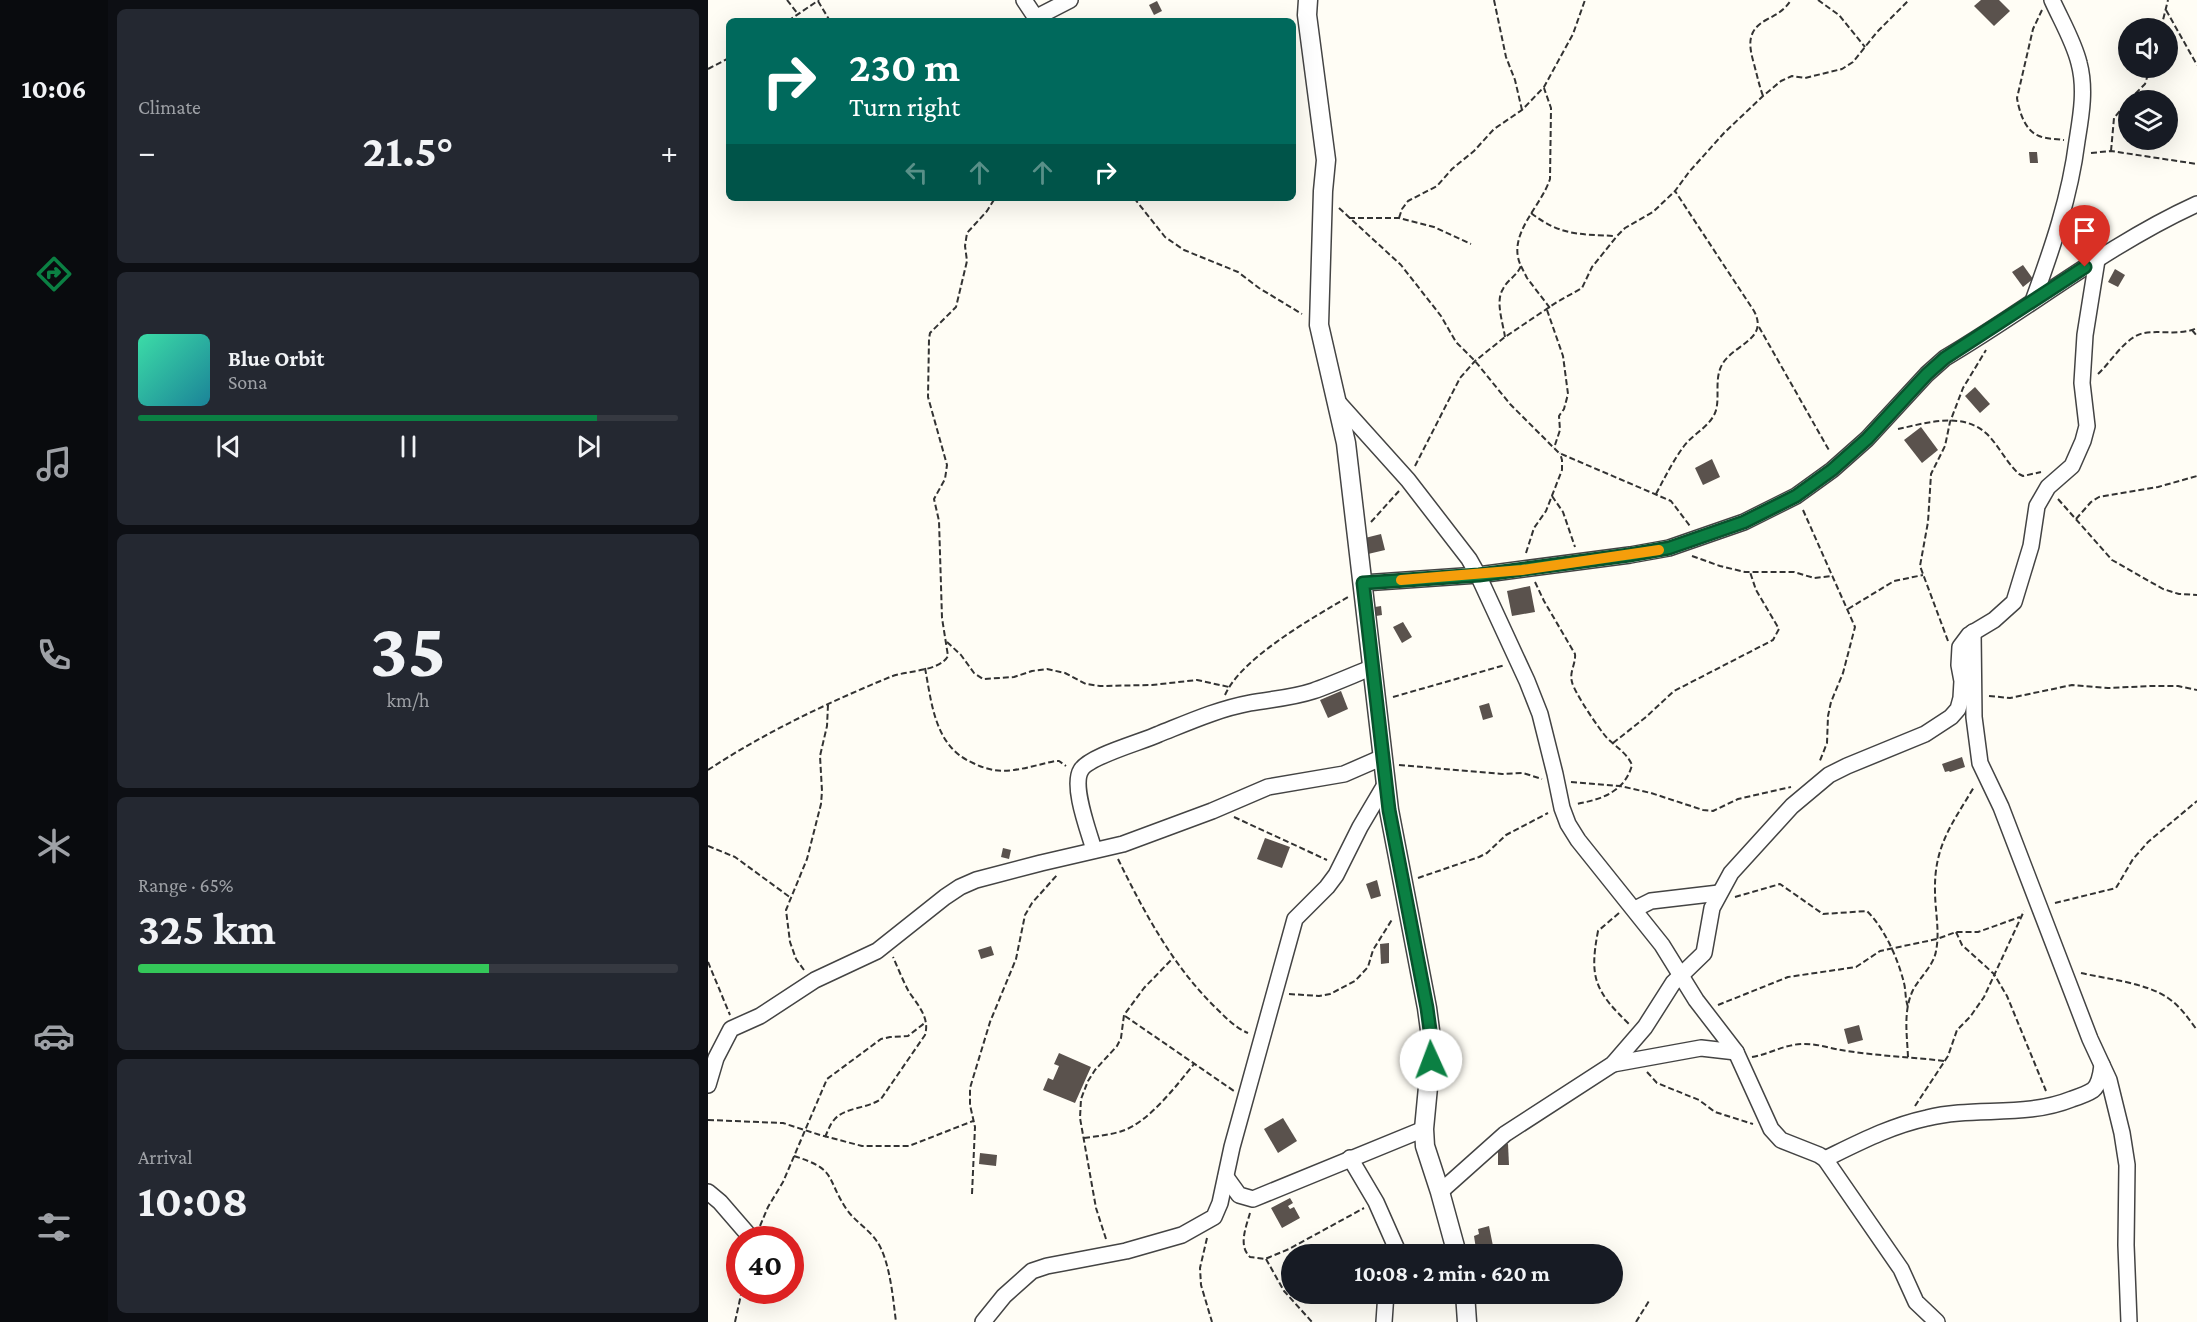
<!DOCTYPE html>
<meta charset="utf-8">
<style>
body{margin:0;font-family:"Crimson Pro",serif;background:#242831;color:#f1f3f6;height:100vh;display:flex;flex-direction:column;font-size:22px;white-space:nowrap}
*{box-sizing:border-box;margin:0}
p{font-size:20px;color:#9ea1a6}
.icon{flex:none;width:33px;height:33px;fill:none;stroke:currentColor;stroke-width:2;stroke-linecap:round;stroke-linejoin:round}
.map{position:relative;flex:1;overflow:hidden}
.details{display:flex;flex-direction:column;gap:9px;padding:9px;background:#0d0f14;width:600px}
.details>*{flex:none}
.hud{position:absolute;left:18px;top:18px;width:570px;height:183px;border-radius:9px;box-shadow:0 6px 24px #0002;background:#00695c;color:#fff;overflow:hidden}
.tools{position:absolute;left:1410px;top:18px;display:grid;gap:12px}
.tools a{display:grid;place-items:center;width:60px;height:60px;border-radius:50%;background:#171b24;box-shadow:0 6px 24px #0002;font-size:30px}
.speed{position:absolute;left:18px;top:1226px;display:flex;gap:12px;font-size:30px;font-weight:700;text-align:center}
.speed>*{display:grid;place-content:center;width:78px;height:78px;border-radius:50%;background:#171b24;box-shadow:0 6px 24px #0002;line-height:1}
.speed .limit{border:9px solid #d22;background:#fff;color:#111}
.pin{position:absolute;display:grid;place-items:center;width:51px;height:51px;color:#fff;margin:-62px -26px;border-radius:50% 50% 50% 0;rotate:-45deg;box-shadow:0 0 6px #0007}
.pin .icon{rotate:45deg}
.me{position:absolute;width:66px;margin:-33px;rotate:358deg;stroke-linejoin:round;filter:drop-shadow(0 0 4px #0008)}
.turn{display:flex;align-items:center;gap:21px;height:126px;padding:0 24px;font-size:27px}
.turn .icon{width:78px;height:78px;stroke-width:2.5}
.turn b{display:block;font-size:42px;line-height:51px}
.lanes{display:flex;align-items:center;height:57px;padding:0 24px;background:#0003;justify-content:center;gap:30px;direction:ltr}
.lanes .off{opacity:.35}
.big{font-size:45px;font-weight:700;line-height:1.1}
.details .widget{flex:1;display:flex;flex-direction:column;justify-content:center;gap:9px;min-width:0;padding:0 21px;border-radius:9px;background:#242831}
.details .dial{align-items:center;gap:0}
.dial b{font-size:78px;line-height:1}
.song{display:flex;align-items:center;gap:18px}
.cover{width:72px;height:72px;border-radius:9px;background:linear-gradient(135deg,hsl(160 70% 55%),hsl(190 70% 35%))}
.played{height:6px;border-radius:3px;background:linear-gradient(90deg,#0b8043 85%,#363941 85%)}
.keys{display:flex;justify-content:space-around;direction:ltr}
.heat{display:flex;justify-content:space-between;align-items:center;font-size:33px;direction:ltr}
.charge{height:9px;border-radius:4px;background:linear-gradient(90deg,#34c759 65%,#363941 0)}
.trip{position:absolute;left:573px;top:1244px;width:342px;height:60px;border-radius:30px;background:#171b24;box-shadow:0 6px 24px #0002;font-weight:700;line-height:60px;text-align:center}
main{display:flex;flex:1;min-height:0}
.dock{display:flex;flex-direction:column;width:108px;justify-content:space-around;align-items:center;background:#090b0e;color:#9ea1a6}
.dock .icon{width:42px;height:42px}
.dock .selected{color:#0b8043}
.dock b{font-size:27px;color:#f1f3f6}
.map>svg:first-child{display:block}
.building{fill:#5a524d}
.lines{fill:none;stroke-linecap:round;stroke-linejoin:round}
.minor-casing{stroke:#444;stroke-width:18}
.tertiary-casing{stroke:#444;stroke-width:21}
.path{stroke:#333;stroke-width:2;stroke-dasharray:6 3;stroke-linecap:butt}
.minor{stroke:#fff;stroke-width:15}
.tertiary{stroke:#fff;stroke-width:18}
.route-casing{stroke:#07532c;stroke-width:15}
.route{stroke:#0b8043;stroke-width:10}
.slow{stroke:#f59e0b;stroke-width:10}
</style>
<main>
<nav class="dock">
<b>10:06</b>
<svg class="icon selected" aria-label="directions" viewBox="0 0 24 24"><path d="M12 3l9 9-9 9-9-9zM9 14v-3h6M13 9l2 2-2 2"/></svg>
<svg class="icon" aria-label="music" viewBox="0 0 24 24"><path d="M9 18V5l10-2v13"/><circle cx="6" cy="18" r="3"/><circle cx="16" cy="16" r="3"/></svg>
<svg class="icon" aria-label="phone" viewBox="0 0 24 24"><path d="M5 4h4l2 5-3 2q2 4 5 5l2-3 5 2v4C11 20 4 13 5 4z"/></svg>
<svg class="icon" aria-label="climate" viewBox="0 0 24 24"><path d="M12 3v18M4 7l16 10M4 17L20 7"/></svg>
<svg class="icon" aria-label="car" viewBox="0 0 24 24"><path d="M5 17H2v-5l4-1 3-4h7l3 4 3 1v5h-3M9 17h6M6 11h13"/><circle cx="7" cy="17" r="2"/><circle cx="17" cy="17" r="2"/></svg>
<svg class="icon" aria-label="filters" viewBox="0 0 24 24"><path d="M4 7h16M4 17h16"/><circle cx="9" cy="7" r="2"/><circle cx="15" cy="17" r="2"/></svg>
</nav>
<section class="details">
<div class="widget"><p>Climate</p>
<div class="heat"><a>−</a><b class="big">21.5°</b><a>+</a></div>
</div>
<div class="widget">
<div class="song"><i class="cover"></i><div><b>Blue Orbit</b><p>Sona</p></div></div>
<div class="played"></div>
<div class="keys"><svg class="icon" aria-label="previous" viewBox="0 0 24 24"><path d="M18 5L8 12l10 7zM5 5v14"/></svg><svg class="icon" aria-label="pause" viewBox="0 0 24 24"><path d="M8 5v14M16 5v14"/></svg><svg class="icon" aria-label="next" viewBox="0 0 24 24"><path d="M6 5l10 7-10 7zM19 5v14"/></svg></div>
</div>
<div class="widget dial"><b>35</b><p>km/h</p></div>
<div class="widget"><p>Range · 65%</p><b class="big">325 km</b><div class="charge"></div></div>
<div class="widget"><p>Arrival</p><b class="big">10:08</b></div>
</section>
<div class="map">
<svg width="1489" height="1322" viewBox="0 0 1489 1322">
<rect width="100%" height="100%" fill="#fffdf5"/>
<g class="building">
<path d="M1273,0H1291L1302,11L1286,26L1266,6Z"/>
<path d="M449,1L454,11L446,15L441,5Z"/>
<path d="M1321,152H1329L1330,163H1322Z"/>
<path d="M1315,265L1325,279L1315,287L1304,272Z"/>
<path d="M1407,269L1417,275L1410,287L1400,282Z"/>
<path d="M1267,387L1282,404L1272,413L1257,396Z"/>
<path d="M1213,427L1230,450L1214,463L1196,440Z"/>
<path d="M1004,459L1012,477L995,485L987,468Z"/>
<path d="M673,534L677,550L660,554L657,538Z"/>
<path d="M822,586L827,612L804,616L799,591Z"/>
<path d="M673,606L674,615L668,616L667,607Z"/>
<path d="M695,622L704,637L694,643L685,627Z"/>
<path d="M633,691L640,709L620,718L612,700Z"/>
<path d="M781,703L785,717L775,720L771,706Z"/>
<path d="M1254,757L1257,767L1242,772L1241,771L1237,772L1234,764Z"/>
<path d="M557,838L582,847L574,868L549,859Z"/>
<path d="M295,848L303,850L301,859L293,857Z"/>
<path d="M669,880L673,896L663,899L658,884Z"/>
<path d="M681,943V963L673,964L672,944Z"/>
<path d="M283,946L286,955L273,959L270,950Z"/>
<path d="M1151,1025L1155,1040L1140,1044L1136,1029Z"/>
<path d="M351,1053L383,1067L367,1103L335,1090L340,1078L345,1080L351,1066L346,1064Z"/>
<path d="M575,1118L589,1141L570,1153L556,1129Z"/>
<path d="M800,1144L801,1165H790V1145Z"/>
<path d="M272,1153L289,1155L288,1166L271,1164Z"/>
<path d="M582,1198L585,1203L580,1206L582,1209L586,1207L592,1218L574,1228L563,1208Z"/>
<path d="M781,1226L785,1246L768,1249L766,1236L771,1234L770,1229Z"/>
</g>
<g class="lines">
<g class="minor-casing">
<g id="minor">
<path d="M316,0L330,21"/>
<path d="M329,17L362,0"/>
<path d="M1325,301C1344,249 1362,197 1369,141C1373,116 1378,89 1371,63C1366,42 1353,20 1344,0"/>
<path d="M629,401L700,480L761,559L770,575L819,681L832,714L847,774L854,808L860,824L870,840L954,945L988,1000L1028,1052L1063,1129L1073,1140L1111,1155L1117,1159L1193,1269L1208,1302L1229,1322"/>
<path d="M655,583L770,575L922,555L961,548L1036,522L1088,496L1124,470L1159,439L1219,374L1237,358C1322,308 1399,245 1489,204"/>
<path d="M1265,632L1266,717L1272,763L1293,807L1382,1039L1401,1080L1414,1133L1419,1165L1418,1245L1421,1322"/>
<path d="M386,850C381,832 363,786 373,770C381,756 434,742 451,734C481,722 510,709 542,703C564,699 584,698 605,691C625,684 645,675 665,667"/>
<path d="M927,909L943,901L1011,893"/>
<path d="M905,1064L993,1048L1028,1052"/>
<path d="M0,1085L8,1058L23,1029L52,1016L107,980L169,951L237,897L252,887L268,880L333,863L415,844L504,811L560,787L636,774L675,757"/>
<path d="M642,1158L668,1202L691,1254"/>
<path d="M1117,1159C1150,1143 1182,1126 1219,1118C1267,1106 1317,1118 1364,1099C1370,1097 1379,1094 1385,1090C1392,1084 1393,1073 1394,1065"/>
<path d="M518,1177L531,1195L545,1199L716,1129"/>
<path d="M0,1192L12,1202L44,1239"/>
<path d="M732,1192L797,1134L905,1064L937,1027L965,983L996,953L1004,908L1023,873L1084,806L1121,775L1139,766L1217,734L1243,717L1250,709L1253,698L1254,681L1251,665L1252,647L1261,635L1286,620L1306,602L1323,546L1329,506L1340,487L1364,466L1375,441L1379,426L1374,383L1377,335L1389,260"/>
<path d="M275,1322L296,1296L324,1271L339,1266L418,1251L474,1235L506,1217L512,1203L524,1147L587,919L619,887L628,875L652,827L678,783"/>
<path d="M676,1322L678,1293"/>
</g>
</g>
<g class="tertiary-casing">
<g id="tertiary">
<path d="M600,0L599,15L618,160L615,191L611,325L638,443L681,810L719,1008L724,1045L716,1129L717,1146L732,1192L749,1254"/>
<path d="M757,1293L759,1322"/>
</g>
</g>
<g class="path">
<path d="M79,0L90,14"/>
<path d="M786,0L798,57L807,80L814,110"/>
<path d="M1110,0L1131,15L1157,47"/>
<path d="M110,1L122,21"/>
<path d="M1334,10L1325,29L1309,98C1311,111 1317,131 1331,136C1338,139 1348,139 1356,140"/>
<path d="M1458,10L1489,65"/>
<path d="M80,21L111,0"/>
<path d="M1453,28L1460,0"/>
<path d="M0,69L21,58"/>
<path d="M1055,96C1051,85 1049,75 1046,64C1041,46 1038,31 1058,20C1069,14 1076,11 1083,0"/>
<path d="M1421,100L1437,84L1442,68"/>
<path d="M1403,151L1406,118L1420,101"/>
<path d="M1383,153L1403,151L1489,164"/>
<path d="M426,198L457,237L476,250L530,272L551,288L594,314"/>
<path d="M631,208L693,265L733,316L748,342L767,361L802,404L851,453L963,501L982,526"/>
<path d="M823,213C853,236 871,234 907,236"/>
<path d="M641,218H691L726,227L763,244"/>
<path d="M691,218L694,209L700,201L729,186L744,169L766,151L786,129L814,110L836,87L865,34L877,0"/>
<path d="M813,266L819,278L842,308"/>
<path d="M839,310L855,356L860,394L856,409L851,416L852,430L846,448"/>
<path d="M1051,327L1122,452"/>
<path d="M1484,330L1489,336"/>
<path d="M797,337C795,323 787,301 795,289C799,280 809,276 813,266C798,235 833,207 842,179L843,108L836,88"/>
<path d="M1390,374C1404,361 1417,337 1436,333C1454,330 1471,336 1489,328"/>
<path d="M1190,429C1219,423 1254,411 1279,434C1291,446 1298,462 1311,474L1315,476L1333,472"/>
<path d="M707,466L752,378L767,361L797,337L849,302L874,288L884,267L909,236L917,228L945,212L967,191L981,172L1016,133L1055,96L1073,81L1084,76L1097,78L1134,69L1145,62L1169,32L1201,0"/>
<path d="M948,494C957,477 965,461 976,446C985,434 1001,427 1007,413C1013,398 1005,379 1015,363C1027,344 1061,339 1046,311L967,191"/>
<path d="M844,496L855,512L867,547"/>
<path d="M1350,499L1404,560L1455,589L1471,594L1489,595"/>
<path d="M1095,510L1147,627L1135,673L1123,702L1120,716L1119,743L1111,763"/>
<path d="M1368,519L1383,502L1391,497L1450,487L1489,476"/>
<path d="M663,522L691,491"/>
<path d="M818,553L826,528L838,511L854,470V460L852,453"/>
<path d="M984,556L1012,566L1037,572H1086L1106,578L1125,576"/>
<path d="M827,582L836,601L867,654C868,664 861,672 864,682C866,692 891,729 899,738C908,747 919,753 924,765C917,792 892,800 868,804"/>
<path d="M1140,609L1186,581L1215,575"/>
<path d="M1240,641L1212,566L1220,522L1223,474L1237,446L1242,422L1255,388L1278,350"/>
<path d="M239,642L253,655L266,673L275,679L306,677L324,671L339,669L357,673L378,684L392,686L444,685L489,680L521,687"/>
<path d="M217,668C224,705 227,747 265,763C279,770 291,772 306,770C320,768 333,764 347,761H351L358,766"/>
<path d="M517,695C533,658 606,617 640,597"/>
<path d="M1281,696L1302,698L1364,685L1400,688L1443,686H1470L1489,690"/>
<path d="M685,697L797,665"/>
<path d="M905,743L938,717L966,691L1065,640L1071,629L1048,590L1042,572"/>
<path d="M691,765L794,774L815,773L834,779"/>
<path d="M0,770C56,733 119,703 182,677C199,670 231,672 240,656L234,618L231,521L226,499L237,479L239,465L220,397L221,339L222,333L248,307L259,261L257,246L259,233L279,211L287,198"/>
<path d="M863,782L912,786L943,793L995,810L1005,811L1030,799L1083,787"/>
<path d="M526,817L619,860"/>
<path d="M0,846L27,857L83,898"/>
<path d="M410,859C437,914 466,968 510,1010C519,1019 528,1028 540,1033"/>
<path d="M710,878L771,857L779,853L798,835L840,813"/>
<path d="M1027,897L1072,884L1115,914L1159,911C1177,929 1190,959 1196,983C1198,991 1197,999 1200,1007"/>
<path d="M1347,903L1408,888L1425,859L1440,842L1489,801"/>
<path d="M911,913L890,931C881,978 887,991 921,1024"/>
<path d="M1248,932L1254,945L1286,974L1299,996L1338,1091"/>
<path d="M0,962L22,1015"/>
<path d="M96,970L88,959L82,942L78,910L99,859L113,804L114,791L112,756L119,726L120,705"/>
<path d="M1373,973C1399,979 1439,983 1460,998C1472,1006 1480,1018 1489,1030"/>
<path d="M581,994L611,996L622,994L647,981L660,967L665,950L685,918"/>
<path d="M1010,1005L1080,977L1148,967L1172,951L1229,939L1248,932H1270L1312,917"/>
<path d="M417,1016L526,1091"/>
<path d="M1044,1057C1062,1054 1075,1045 1093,1044C1109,1043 1123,1049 1139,1051C1171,1056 1204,1057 1236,1061"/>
<path d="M1200,1057C1199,1034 1195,1011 1205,990C1212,977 1226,965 1228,951C1232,932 1227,910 1227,891C1226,846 1244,824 1266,787"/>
<path d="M939,1072L949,1083L991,1100L1007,1112L1045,1124"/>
<path d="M1207,1106L1240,1056L1249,1030L1262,1017L1276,997L1316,911"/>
<path d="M0,1120L75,1123L112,1135L154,1146H201L265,1121"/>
<path d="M117,1137C120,1131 122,1124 126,1120C136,1107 159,1109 173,1099L217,1035C222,1018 210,1005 201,992C195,981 190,968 185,957"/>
<path d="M376,1138C389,1136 402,1135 414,1131C440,1123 469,1085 486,1064"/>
<path d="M86,1156C130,1170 117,1177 139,1210C147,1221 160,1229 168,1240C182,1259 185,1299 188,1322"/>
<path d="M264,1194L267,1127L262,1105V1088L282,1022L308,959L317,915L324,903L349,875"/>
<path d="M542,1213C538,1227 530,1246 542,1257L557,1259L581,1249L656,1208"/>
<path d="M52,1226L60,1207L75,1182L119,1079L173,1039L182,1037L200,1036L218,1022"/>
<path d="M499,1238L492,1268L493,1285L504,1322"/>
<path d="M398,1239L388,1208L372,1118L373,1099L380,1081L387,1070L409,1046L413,1038L416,1015L436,988L465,958"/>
<path d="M558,1259L576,1291L604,1322"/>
<path d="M27,1322L34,1290"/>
<path d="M928,1322L941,1301"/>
</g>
<use href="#minor" class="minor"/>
<use href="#tertiary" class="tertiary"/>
</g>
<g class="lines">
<g class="route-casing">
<path id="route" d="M723,1060L724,1045L719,1008L681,810L655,583L771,575L921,555L961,548L1036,522L1088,496L1124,470L1159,439L1219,374L1237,358L1377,267"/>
</g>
<use href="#route" class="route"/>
<path class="slow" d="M693,580L814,570L951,550"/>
</g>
</svg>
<div class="tools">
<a><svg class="icon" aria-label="sound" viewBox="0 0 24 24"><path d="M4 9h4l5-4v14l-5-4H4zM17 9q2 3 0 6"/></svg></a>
<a><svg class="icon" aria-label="layers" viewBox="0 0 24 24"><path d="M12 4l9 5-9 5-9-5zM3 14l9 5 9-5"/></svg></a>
</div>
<div class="speed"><div class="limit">40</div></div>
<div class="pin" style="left:1377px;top:267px;background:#d93025"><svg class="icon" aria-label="arrive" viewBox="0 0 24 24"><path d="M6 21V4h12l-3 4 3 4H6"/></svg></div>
<svg class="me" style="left:723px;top:1060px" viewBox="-20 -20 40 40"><circle r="19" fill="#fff"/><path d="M0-13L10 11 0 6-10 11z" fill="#0b8043"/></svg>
<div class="trip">10:08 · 2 min · 620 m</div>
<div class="hud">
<div class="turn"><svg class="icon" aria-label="right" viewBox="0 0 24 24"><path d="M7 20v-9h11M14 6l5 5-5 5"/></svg><div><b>230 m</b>Turn right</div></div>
<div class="lanes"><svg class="icon off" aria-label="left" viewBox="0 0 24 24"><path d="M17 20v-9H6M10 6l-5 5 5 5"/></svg><svg class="icon off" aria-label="ahead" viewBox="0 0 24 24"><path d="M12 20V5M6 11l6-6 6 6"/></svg><svg class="icon off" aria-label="ahead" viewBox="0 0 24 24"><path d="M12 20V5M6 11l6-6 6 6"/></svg><svg class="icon" aria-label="right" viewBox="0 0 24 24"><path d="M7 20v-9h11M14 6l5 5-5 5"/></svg></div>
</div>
</div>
</main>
